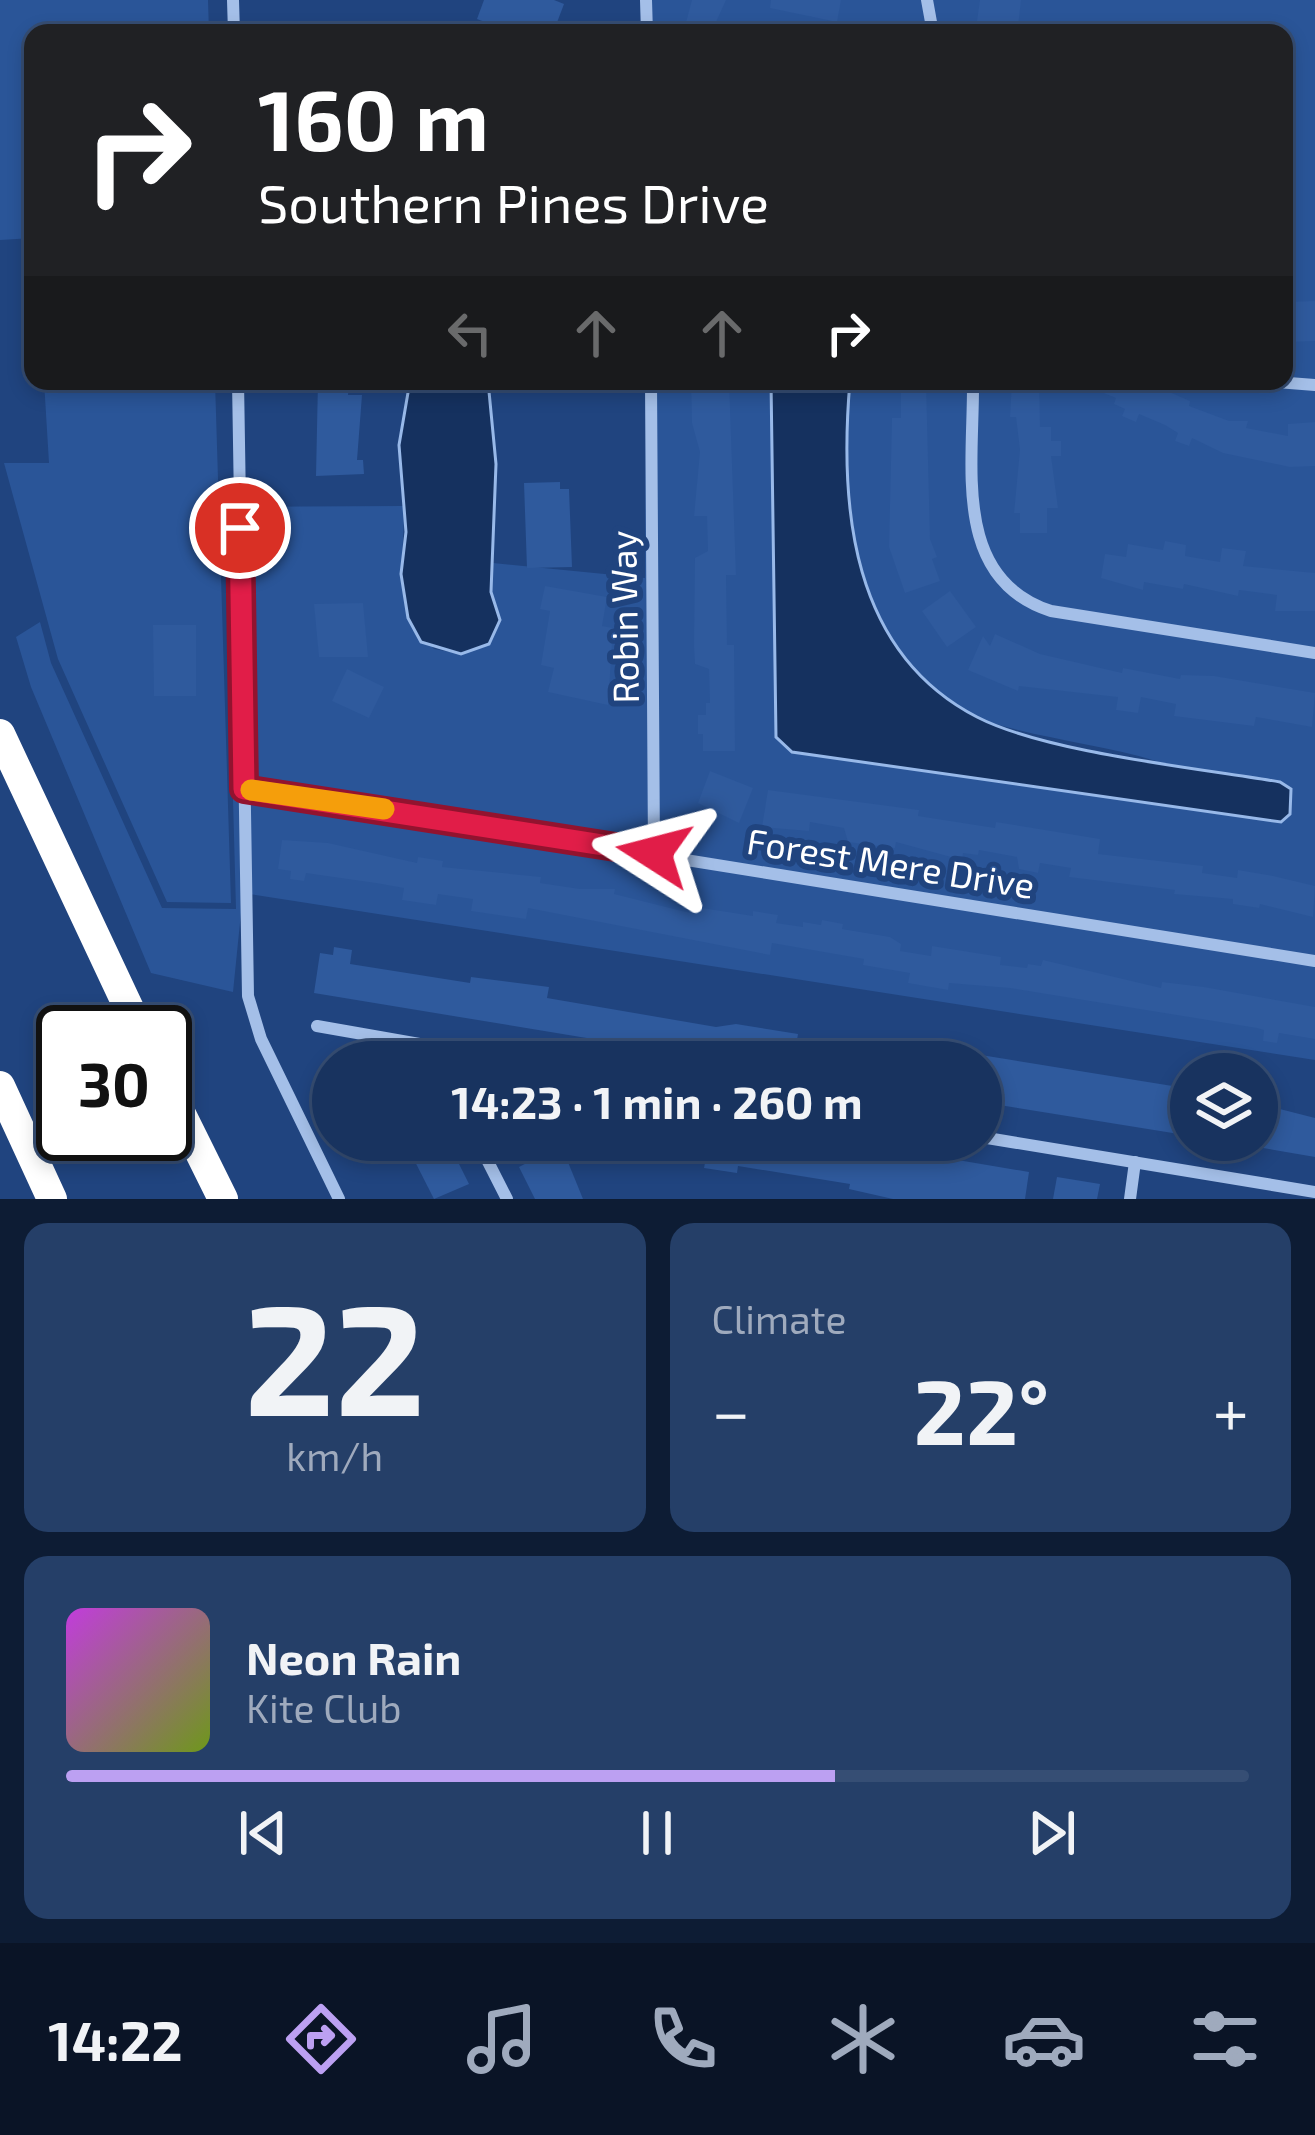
<!DOCTYPE html>
<meta charset="utf-8">
<style>
body{margin:0;font-family:"Exo 2",sans-serif;background:#253f68;color:#f1f3f6;height:100vh;display:flex;flex-direction:column;font-size:45px;white-space:nowrap}
*{box-sizing:border-box;margin:0}
p{font-size:39px;color:#9faabd}
.icon{flex:none;width:66px;height:66px;fill:none;stroke:currentColor;stroke-width:2;stroke-linecap:round;stroke-linejoin:round}
.map{position:relative;height:1199px;overflow:hidden}
.side{display:flex;flex-direction:column;gap:24px;padding:24px;background:#0d1c34;flex:1}
.side>*{flex:none}
.banner{position:absolute;left:24px;top:24px;width:1269px;height:366px;border-radius:24px;box-shadow:0 6px 18px #0003,0 0 0 3px #364e74;background:#202124;color:#fff;overflow:hidden}
.tools{position:absolute;left:1170px;top:1053px;display:grid;gap:24px}
.tools a{display:grid;place-items:center;width:108px;height:108px;border-radius:50%;background:#18335f;box-shadow:0 6px 18px #0003,0 0 0 3px #364e74;font-size:60px}
.speed{position:absolute;left:36px;top:1005px;display:flex;gap:24px;font-size:60px;font-weight:700;text-align:center}
.speed>*{display:grid;place-content:center;width:156px;height:156px;border-radius:50%;background:#18335f;box-shadow:0 6px 18px #0003,0 0 0 3px #364e74;line-height:1}
.speed .limit{border:6px solid #111;border-radius:18px;background:#fff;color:#111}
.pin{position:absolute;display:grid;place-items:center;width:102px;height:102px;color:#fff;margin:-51px;border:6px solid #fff;border-radius:50%;box-shadow:0 3px 12px #0007}
.me{position:absolute;width:132px;margin:-66px;rotate:279deg;stroke-linejoin:round;filter:drop-shadow(0 0 9px #0008)}
.turn{display:flex;align-items:center;gap:42px;height:252px;padding:0 36px;font-size:54px}
.turn .icon{width:156px;height:156px;stroke-width:2.5}
.turn b{display:block;font-size:84px;line-height:102px}
.lanes{display:flex;align-items:center;height:114px;padding:0 36px;background:#0003;justify-content:center;gap:60px;direction:ltr}
.lanes .off{opacity:.35}
.big{font-size:90px;font-weight:700;line-height:1.1}
.side .card{flex:1;display:flex;flex-direction:column;justify-content:center;gap:18px;min-width:0;padding:0 42px;border-radius:24px;background:#253f68}
.side .dial{align-items:center;gap:0}
.dial b{font-size:156px;line-height:1}
.song{display:flex;align-items:center;gap:36px}
.cover{width:144px;height:144px;border-radius:18px;background:linear-gradient(135deg,hsl(290 70% 55%),hsl(80 70% 35%))}
.played{height:12px;border-radius:6px;background:linear-gradient(90deg,#bca0f2 65%,#364e74 65%)}
.keys{display:flex;justify-content:space-around;direction:ltr}
.heat{display:flex;justify-content:space-between;align-items:center;font-size:66px;direction:ltr}
.side .tiles{flex:1;display:grid;gap:24px;grid-template-columns:1fr 1fr}
.card:last-child{grid-column:span 2}
.trip{position:absolute;left:312px;top:1041px;width:690px;height:120px;border-radius:60px;background:#18335f;box-shadow:0 6px 18px #0003,0 0 0 3px #364e74;font-weight:700;line-height:120px;text-align:center}
.dock{display:flex;height:192px;justify-content:space-around;align-items:center;background:#0a1426;color:#9faabd}
.dock .icon{width:84px;height:84px}
.dock .selected{color:#bca0f2}
.dock b{font-size:54px;color:#f1f3f6}
.map>svg:first-child{display:block}
.green{fill:#2a5598}
.water{fill:#15315f;stroke:#98b9e9;stroke-width:3}
.building{fill:#2f5a9d}
.lines{fill:none;stroke-linecap:round;stroke-linejoin:round}
.minor{stroke:#a4bfe8;stroke-width:12}
.motorway{stroke:#fff;stroke-width:30}
.route-casing{stroke:#92132f;stroke-width:30}
.route{stroke:#e11d48;stroke-width:21}
.slow{stroke:#f59e0b;stroke-width:21}
.labels{text-anchor:middle;dominant-baseline:central;stroke-width:12;stroke-linejoin:round;paint-order:stroke}
.street-label{font-size:36px;fill:#fff;stroke:#20447f}
</style>
<div class="map">
<svg width="1315" height="1199" viewBox="0 0 1315 1199">
<rect width="100%" height="100%" fill="#20447f"/>
<g class="green">
<path d="M0,0H208L209,33H33V238L0,240Z"/>
<path d="M647,0H1315V1060L243,893L233,992L151,973L31,687L16,637L40,622L51,663L162,908L236,909L225,507L404,506C404,569 391,598 434,649L461,654L489,644L500,620L491,592L493,563L645,578L646,381H771L776,736L792,752L1156,761C1100,744 1042,739 986,721C848,675 843,499 850,381H1284V33H647Z"/>
<path d="M44,381H215L231,903L167,902L58,659L4,463H49Z"/>
</g>
<g class="water">
<path d="M410,381H488L496,464L491,592L500,620L489,644L461,654L421,642L408,618L401,574L406,532L399,445Z"/>
<path d="M771,381H850C839,507 851,652 977,717C1047,753 1198,768 1280,782L1291,789L1290,814L1281,822L792,752L776,737Z"/>
</g>
<g class="building">
<path d="M484,0H554L564,4L553,33H514L477,19Z"/>
<path d="M692,0H726L711,33L685,26Z"/>
<path d="M771,0H841L837,22L770,8Z"/>
<path d="M980,0H1021L1018,27L977,21Z"/>
<path d="M1315,301V341L1287,342L1286,302Z"/>
<path d="M318,381H349L348,395H362L357,460H363L364,474L316,476Z"/>
<path d="M691,381H729L736,575H726L727,645H734L735,751H703V734H698V715H706V703H710L709,669L695,664L694,646L695,558L708,551L707,516H694L700,452L692,423Z"/>
<path d="M901,381H926L930,539L937,557L932,559L940,581L905,593L889,547L892,418H901Z"/>
<path d="M1012,381H1039L1040,427H1051V441H1061V456H1051L1058,508H1047V533H1020V513H1014L1020,450L1016,417H1010Z"/>
<path d="M1074,381H1144L1190,401L1189,406L1229,421H1248L1246,428L1288,436V424L1315,422V466L1290,467L1223,453L1192,438L1189,446L1175,441L1178,433L1165,425L1139,414L1136,422L1122,416L1125,409L1114,404L1116,398Z"/>
<path d="M560,482V489H569L572,567L527,568L524,483Z"/>
<path d="M1165,541L1186,545L1185,556L1220,562L1222,548L1246,551L1243,566L1315,573V611H1275L1277,595L1239,590L1238,596L1184,584L1183,589L1144,582L1143,590L1101,578L1105,554L1126,557L1128,544L1163,550Z"/>
<path d="M545,586L607,597L602,626L613,628L608,705L548,692L554,668L541,665L550,611L540,609Z"/>
<path d="M950,591L976,627L947,647L922,611Z"/>
<path d="M363,603L368,657H319L314,604Z"/>
<path d="M153,625H196V696H154Z"/>
<path d="M995,634L1040,654L1122,673L1123,668L1180,679L1181,675L1214,676L1315,693L1312,727L1256,717L1254,726L1174,716L1176,704L1141,697L1138,713L1116,710L1118,697L1019,686L1018,691L968,670L983,636L990,646Z"/>
<path d="M347,669L384,687L369,718L332,701Z"/>
<path d="M710,771L753,788L739,823L698,803Z"/>
<path d="M768,790L919,810L918,816L995,828L996,822L1100,839L1098,854L1203,866L1202,873L1237,878L1238,870L1273,876L1315,886L1313,917L1260,904L1259,908L1233,904V899L1174,894L1175,890L1069,877L1071,868L1040,863L1038,873L1019,869L1017,857L979,850L978,855L963,853L962,860L896,842L895,848L848,842L844,828L810,822L809,831L762,827Z"/>
<path d="M282,840L328,843L417,863L418,857L443,861L442,867L541,877L540,883L580,889H615L614,894L686,912L701,913L702,908L753,916V911L778,915L776,923L803,927V922L821,925L822,920L843,924L842,929L890,937L901,944L900,951L931,956L932,946L1001,957L1000,965L1027,968L1028,964L1041,966L1043,960L1161,988L1162,982L1204,987L1315,1007V1039L1279,1033L1277,1043L1263,1041L1264,1030L1257,1028L1010,988L949,983L948,990L908,983L910,973L863,965L864,959L772,943L770,955L528,908L526,919L471,911L473,899L438,894L436,905L402,900L404,888L376,883L306,873L304,881L290,879L291,871L278,869Z"/>
<path d="M334,947L352,950L350,964L470,983L471,977L549,987L547,998L716,1027L736,1024L798,1034L797,1040L879,1055V1062H732L314,993L320,953L333,955Z"/>
<path d="M981,1055L1191,1089L1185,1135L993,1104L989,1128L981,1127Z"/>
<path d="M1260,1104L1315,1118V1157L1257,1147Z"/>
<path d="M404,1140H447L469,1184L434,1199Z"/>
<path d="M622,1140H840L1029,1172L1025,1199H893L849,1189L850,1184L738,1166L737,1173L704,1168L705,1163L622,1148Z"/>
<path d="M561,1145L583,1199H535L519,1167Z"/>
<path d="M1057,1177L1100,1184L1097,1199H1053Z"/>
</g>
<g class="lines">
<g class="minor">
<path d="M233,0L234,33"/>
<path d="M646,0L647,33"/>
<path d="M927,0L933,33"/>
<path d="M238,381L248,996L261,1039L339,1199"/>
<path d="M651,381L654,853"/>
<path d="M973,381C974,465 951,579 1051,611L1315,653"/>
<path d="M1265,381L1315,385"/>
<path d="M244,789L1315,961"/>
<path d="M317,1026L522,1062"/>
<path d="M981,1137L1315,1192"/>
<path d="M477,1140L507,1199"/>
<path d="M1130,1199L1135,1162"/>
</g>
<g class="motorway">
<path d="M0,734L140,1032"/>
<path d="M165,1082L223,1199"/>
<path d="M0,1086L52,1199"/>
</g>
</g>
<g class="lines">
<g class="route-casing">
<path id="route" d="M240,528L244,789L654,853"/>
</g>
<use href="#route" class="route"/>
<path class="slow" d="M251,790L384,809"/>
</g>
<g class="labels">
<g class="street-label">
<text transform="translate(623 617) rotate(-91)">Robin Way</text>
<text transform="translate(891 862) rotate(9)">Forest Mere Drive</text>
</g>
</g>
</svg>
<div class="tools">
<a><svg class="icon" aria-label="layers" viewBox="0 0 24 24"><path d="M12 4l9 5-9 5-9-5zM3 14l9 5 9-5"/></svg></a>
</div>
<div class="speed"><div class="limit">30</div></div>
<div class="pin" style="left:240px;top:528px;background:#d93025"><svg class="icon" aria-label="arrive" viewBox="0 0 24 24"><path d="M6 21V4h12l-3 4 3 4H6"/></svg></div>
<svg class="me" style="left:654px;top:853px" viewBox="-20 -20 40 40"><path d="M0-17L14 15 0 8-14 15z" fill="#e11d48" stroke="#fff" stroke-width="4"/></svg>
<div class="trip">14:23 · 1 min · 260 m</div>
<div class="banner">
<div class="turn"><svg class="icon" aria-label="right" viewBox="0 0 24 24"><path d="M7 20v-9h11M14 6l5 5-5 5"/></svg><div><b>160 m</b>Southern Pines Drive</div></div>
<div class="lanes"><svg class="icon off" aria-label="left" viewBox="0 0 24 24"><path d="M17 20v-9H6M10 6l-5 5 5 5"/></svg><svg class="icon off" aria-label="ahead" viewBox="0 0 24 24"><path d="M12 20V5M6 11l6-6 6 6"/></svg><svg class="icon off" aria-label="ahead" viewBox="0 0 24 24"><path d="M12 20V5M6 11l6-6 6 6"/></svg><svg class="icon" aria-label="right" viewBox="0 0 24 24"><path d="M7 20v-9h11M14 6l5 5-5 5"/></svg></div>
</div>
</div>
<section class="side">
<div class="tiles">
<div class="card dial"><b>22</b><p>km/h</p></div>
<div class="card"><p>Climate</p>
<div class="heat"><a>−</a><b class="big">22°</b><a>+</a></div>
</div>
<div class="card">
<div class="song"><i class="cover"></i><div><b>Neon Rain</b><p>Kite Club</p></div></div>
<div class="played"></div>
<div class="keys"><svg class="icon" aria-label="previous" viewBox="0 0 24 24"><path d="M18 5L8 12l10 7zM5 5v14"/></svg><svg class="icon" aria-label="pause" viewBox="0 0 24 24"><path d="M8 5v14M16 5v14"/></svg><svg class="icon" aria-label="next" viewBox="0 0 24 24"><path d="M6 5l10 7-10 7zM19 5v14"/></svg></div>
</div>
</div>
</section>
<nav class="dock">
<b>14:22</b>
<svg class="icon selected" aria-label="directions" viewBox="0 0 24 24"><path d="M12 3l9 9-9 9-9-9zM9 14v-3h6M13 9l2 2-2 2"/></svg>
<svg class="icon" aria-label="music" viewBox="0 0 24 24"><path d="M9 18V5l10-2v13"/><circle cx="6" cy="18" r="3"/><circle cx="16" cy="16" r="3"/></svg>
<svg class="icon" aria-label="phone" viewBox="0 0 24 24"><path d="M5 4h4l2 5-3 2q2 4 5 5l2-3 5 2v4C11 20 4 13 5 4z"/></svg>
<svg class="icon" aria-label="climate" viewBox="0 0 24 24"><path d="M12 3v18M4 7l16 10M4 17L20 7"/></svg>
<svg class="icon" aria-label="car" viewBox="0 0 24 24"><path d="M5 17H2v-5l4-1 3-4h7l3 4 3 1v5h-3M9 17h6M6 11h13"/><circle cx="7" cy="17" r="2"/><circle cx="17" cy="17" r="2"/></svg>
<svg class="icon" aria-label="filters" viewBox="0 0 24 24"><path d="M4 7h16M4 17h16"/><circle cx="9" cy="7" r="2"/><circle cx="15" cy="17" r="2"/></svg>
</nav>
